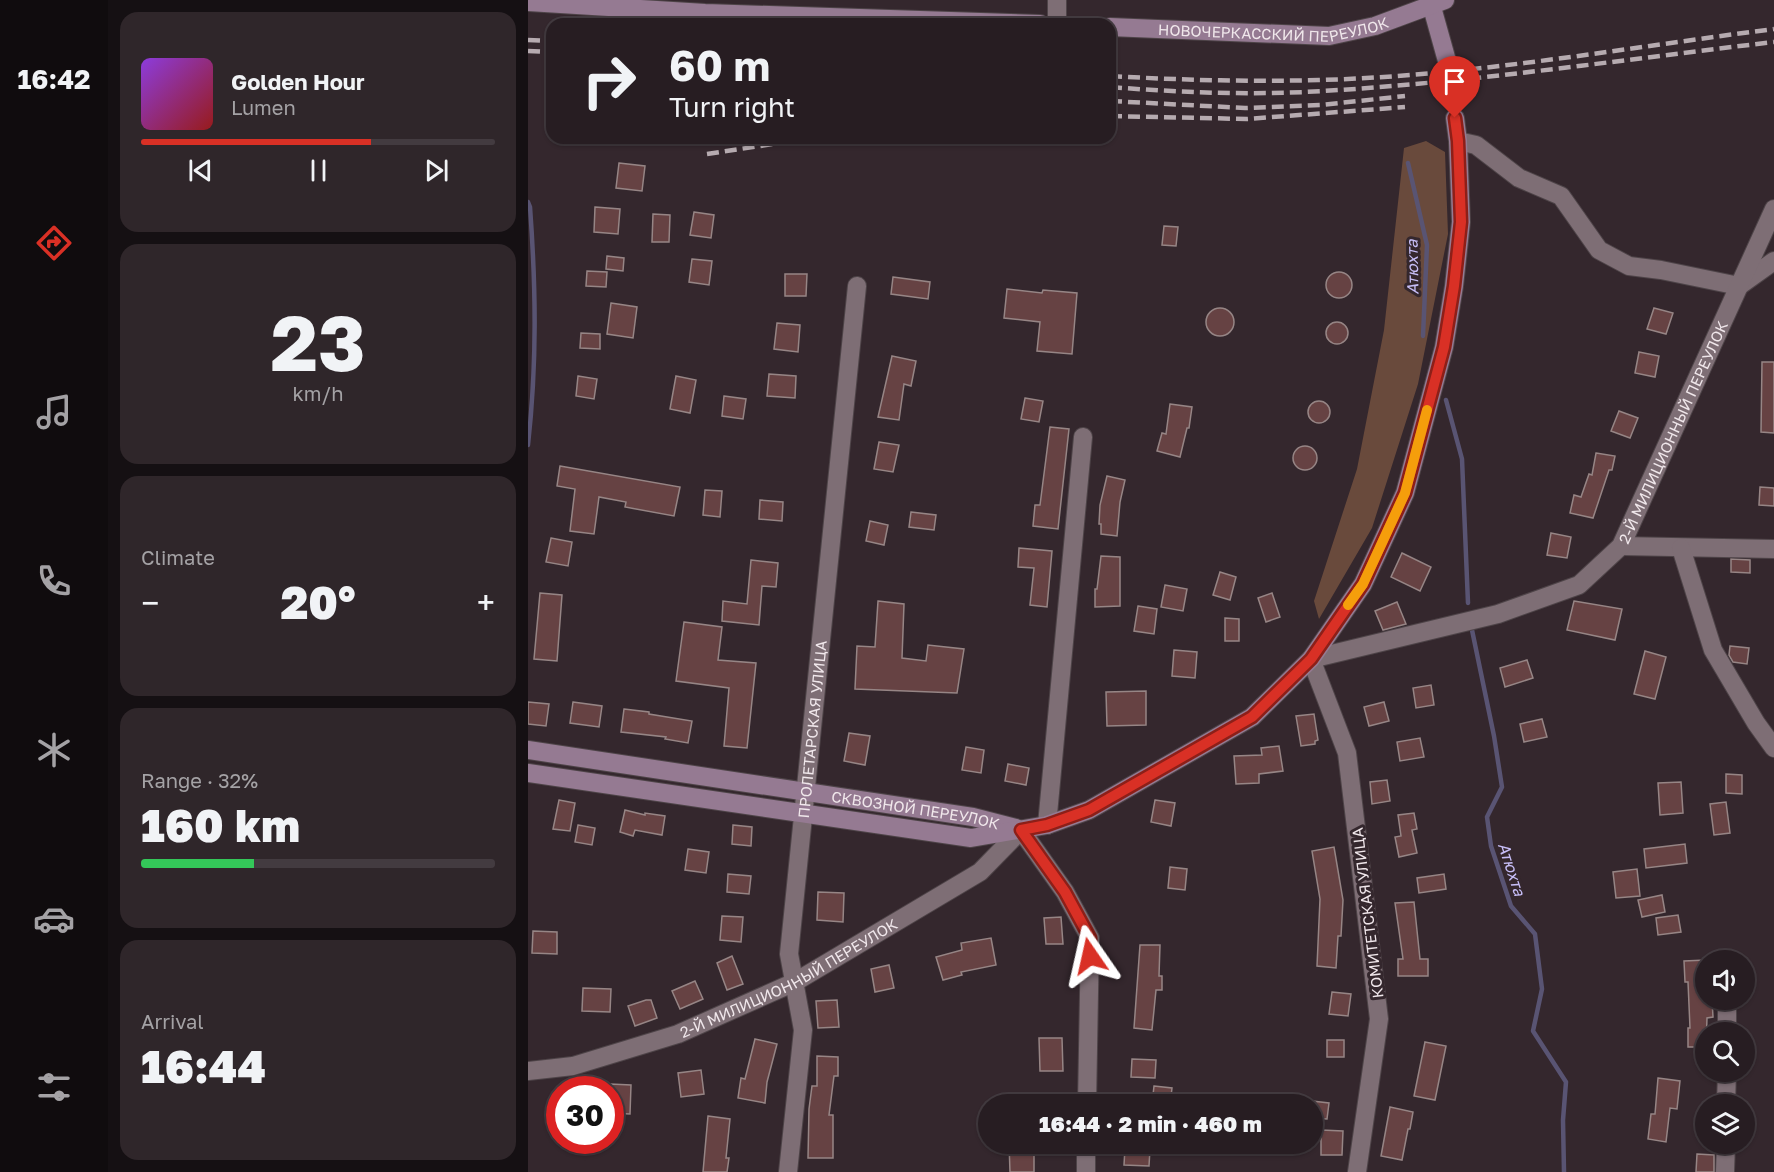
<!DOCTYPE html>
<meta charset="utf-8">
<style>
body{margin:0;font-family:"Golos Text",sans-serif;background:#2f262a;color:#f1f3f6;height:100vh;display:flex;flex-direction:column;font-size:22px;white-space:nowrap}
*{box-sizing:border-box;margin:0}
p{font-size:20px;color:#a4a2a5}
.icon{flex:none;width:33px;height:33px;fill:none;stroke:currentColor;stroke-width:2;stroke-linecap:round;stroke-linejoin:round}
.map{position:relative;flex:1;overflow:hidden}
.side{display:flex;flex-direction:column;gap:12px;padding:12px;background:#151013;width:420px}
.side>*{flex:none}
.banner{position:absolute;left:18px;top:18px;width:570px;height:126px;border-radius:18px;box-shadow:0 2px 4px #0004,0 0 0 2px #433b40;background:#271d22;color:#f1f3f6;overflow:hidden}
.tools{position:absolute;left:1167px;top:950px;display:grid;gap:12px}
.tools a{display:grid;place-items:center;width:60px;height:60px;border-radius:50%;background:#271d22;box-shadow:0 2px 4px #0004,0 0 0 2px #433b40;font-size:30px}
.speed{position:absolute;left:18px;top:1076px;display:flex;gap:12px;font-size:30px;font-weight:700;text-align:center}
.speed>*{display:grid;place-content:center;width:78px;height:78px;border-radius:50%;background:#271d22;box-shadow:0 2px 4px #0004,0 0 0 2px #433b40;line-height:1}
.speed .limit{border:9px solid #d22;background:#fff;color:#111}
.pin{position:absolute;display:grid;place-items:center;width:51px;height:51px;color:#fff;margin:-62px -26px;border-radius:50% 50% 50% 0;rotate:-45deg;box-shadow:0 0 6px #0007}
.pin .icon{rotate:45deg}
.me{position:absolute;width:66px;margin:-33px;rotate:349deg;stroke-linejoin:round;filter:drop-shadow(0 0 4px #0008)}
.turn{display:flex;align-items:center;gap:21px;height:126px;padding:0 24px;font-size:27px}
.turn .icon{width:78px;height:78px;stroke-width:2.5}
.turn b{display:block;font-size:42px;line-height:51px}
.big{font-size:45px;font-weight:800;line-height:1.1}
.side .card{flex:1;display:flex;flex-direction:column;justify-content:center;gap:9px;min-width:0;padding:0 21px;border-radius:18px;background:#2f262a}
.side .dial{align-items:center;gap:0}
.dial b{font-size:78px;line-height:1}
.song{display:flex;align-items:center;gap:18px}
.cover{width:72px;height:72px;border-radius:9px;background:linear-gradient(135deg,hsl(270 70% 55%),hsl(0 70% 35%))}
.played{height:6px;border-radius:3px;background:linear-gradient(90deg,#d93025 65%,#433b40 65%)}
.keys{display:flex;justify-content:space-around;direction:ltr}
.heat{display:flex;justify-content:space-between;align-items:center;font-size:33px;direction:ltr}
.charge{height:9px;border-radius:4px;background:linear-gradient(90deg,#34c759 32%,#433b40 0)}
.trip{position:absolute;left:450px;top:1094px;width:345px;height:60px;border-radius:30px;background:#271d22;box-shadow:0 2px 4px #0004,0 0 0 2px #433b40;font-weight:800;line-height:60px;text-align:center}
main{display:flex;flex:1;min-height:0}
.tabs{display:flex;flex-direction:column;width:108px;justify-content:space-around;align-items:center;background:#100c0e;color:#a4a2a5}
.tabs .icon{width:42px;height:42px}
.tabs .on{color:#d93025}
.tabs b{font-size:27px;color:#f1f3f6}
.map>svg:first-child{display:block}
.green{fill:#694a3c}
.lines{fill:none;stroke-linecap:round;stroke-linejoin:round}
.stream{stroke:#595473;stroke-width:4.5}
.building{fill:#664243;stroke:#968585;stroke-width:1.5}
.secondary-tunnel{stroke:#50444a;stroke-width:18;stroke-dasharray:18 9;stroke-linecap:butt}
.street-casing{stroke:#4e4448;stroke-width:20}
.secondary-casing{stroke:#4e4448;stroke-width:20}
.street{stroke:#7e6e75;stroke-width:18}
.secondary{stroke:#957a92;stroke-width:18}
.rail{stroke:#b6abb0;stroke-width:4.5;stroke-dasharray:12 6;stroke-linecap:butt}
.route-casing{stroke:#8d1f18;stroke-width:15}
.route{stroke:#d93025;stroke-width:10}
.slow{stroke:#f59e0b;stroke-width:10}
.labels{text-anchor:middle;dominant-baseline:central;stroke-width:6;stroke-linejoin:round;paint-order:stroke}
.street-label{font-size:15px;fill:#f0e7eb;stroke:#34272d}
.water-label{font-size:16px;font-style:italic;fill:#c6bdf6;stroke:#34272d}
</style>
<main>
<nav class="tabs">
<b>16:42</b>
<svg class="icon on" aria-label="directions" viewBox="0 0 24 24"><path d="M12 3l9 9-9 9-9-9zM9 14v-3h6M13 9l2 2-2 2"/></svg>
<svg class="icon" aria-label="music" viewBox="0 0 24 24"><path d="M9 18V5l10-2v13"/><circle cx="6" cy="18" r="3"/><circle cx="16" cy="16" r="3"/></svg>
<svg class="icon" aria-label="phone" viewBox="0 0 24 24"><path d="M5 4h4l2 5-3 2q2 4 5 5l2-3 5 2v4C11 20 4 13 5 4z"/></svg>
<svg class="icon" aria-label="climate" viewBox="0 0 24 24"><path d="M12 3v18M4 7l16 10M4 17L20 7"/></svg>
<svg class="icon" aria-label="car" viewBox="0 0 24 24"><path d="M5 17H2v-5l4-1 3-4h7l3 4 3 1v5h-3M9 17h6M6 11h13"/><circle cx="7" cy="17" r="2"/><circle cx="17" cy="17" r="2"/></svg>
<svg class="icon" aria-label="filters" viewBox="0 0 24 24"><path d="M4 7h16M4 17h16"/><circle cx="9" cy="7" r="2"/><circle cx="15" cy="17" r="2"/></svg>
</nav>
<section class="side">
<div class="card">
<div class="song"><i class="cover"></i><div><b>Golden Hour</b><p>Lumen</p></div></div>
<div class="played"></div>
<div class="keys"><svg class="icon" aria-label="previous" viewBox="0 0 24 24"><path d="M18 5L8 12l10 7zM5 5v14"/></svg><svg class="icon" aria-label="pause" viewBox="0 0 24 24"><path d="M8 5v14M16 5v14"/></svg><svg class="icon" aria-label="next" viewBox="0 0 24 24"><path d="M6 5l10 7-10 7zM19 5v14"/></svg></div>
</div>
<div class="card dial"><b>23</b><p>km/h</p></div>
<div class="card"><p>Climate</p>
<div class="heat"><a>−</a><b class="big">20°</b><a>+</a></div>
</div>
<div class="card"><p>Range · 32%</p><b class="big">160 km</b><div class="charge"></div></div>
<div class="card"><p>Arrival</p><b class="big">16:44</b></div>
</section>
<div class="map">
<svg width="1246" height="1172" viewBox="0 0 1246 1172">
<rect width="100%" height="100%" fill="#34272d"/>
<path class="green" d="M898,141L917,152L920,234L890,384L844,528L791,619L786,601L829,469L856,330L876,148Z"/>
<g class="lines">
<g class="stream">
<path d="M880,163L899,245L895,336"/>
<path d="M0,202L2,207C8,289 9,363 0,445"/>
<path d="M918,400L934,459L940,603"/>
<path d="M944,630L966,736L974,787L959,817L963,846L983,906L1007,934L1014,989L1005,1031L1038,1082L1035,1120L1036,1172"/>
</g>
</g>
<g class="building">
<path d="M91,163L117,166L114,191L88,188Z"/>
<path d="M67,207L92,209L90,234L66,232Z"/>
<path d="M166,212L186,215L183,238L162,235Z"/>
<path d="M125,214L142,215L141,242H124Z"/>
<path d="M636,226L650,227L648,246L634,245Z"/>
<path d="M79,256L96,258L95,271L78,269Z"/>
<path d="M164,259L184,261L181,285L161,282Z"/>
<path d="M59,271L79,272L78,287L58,286Z"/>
<circle cx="811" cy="285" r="13"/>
<path d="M257,274H279L278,296H257Z"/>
<path d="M365,277L402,282L400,299L363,294Z"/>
<path d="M479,289L514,293L515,290L549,293L544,354L509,351L512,322L476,318Z"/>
<path d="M83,303L109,307L105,338L79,334Z"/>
<path d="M1126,308L1145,313L1138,334L1119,329Z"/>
<circle cx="692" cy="322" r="14"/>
<circle cx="809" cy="333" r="11"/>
<path d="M249,323L272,325L270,352L246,349Z"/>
<path d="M53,333L72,334V349L52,348Z"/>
<path d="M1111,352L1131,356L1127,377L1107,373Z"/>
<path d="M364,356L388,361L383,386L376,384L371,420L350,417Z"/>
<path d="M1234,362H1246V433L1233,432Z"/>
<path d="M241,374L268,376L267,398L239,396Z"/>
<path d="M50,376L69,379L66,399L48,396Z"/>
<path d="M148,376L168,380L162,413L142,409Z"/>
<path d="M196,396L218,399L215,419L194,416Z"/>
<path d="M497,398L515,401L511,422L493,419Z"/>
<circle cx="791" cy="412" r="11"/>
<path d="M642,404L664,407L661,428H659L652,457L629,451L634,433L638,434Z"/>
<path d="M1091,411L1110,418L1102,438L1083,431Z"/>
<path d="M522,427L541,429L530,529L505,526L507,505H512Z"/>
<path d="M351,442L371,445L365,472L346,469Z"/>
<circle cx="777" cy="458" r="12"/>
<path d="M1068,453L1087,456L1084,470H1081L1065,518L1042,513L1046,495L1053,497L1061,474L1064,475Z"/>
<path d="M32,466L152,487L146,516L97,507L98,502L71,497L66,534L42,531L47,489L29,486Z"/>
<path d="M579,476L597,480L592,502L589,536L573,534V524H571L572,505Z"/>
<path d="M1232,487L1246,488V506L1231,505Z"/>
<path d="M177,490L194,491L192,517L175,515Z"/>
<path d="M232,500L255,502L254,521L231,519Z"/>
<path d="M383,512L408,515L406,530L381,527Z"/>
<path d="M342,521L360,525L356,545L338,541Z"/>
<path d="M1023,533L1043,537L1039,558L1019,555Z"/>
<path d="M23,538L44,542L40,566L18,562Z"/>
<path d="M491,548L524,551L519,607L502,605L506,568L490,567Z"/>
<path d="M874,553L903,567L892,591L863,577Z"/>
<path d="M573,556L592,557V606L567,607V589H569Z"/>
<path d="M1203,559L1222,560V573L1203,572Z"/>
<path d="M223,560L250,563L248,587L234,586L231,625L194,621L195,601L219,604Z"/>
<path d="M692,572L708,577L702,600L685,595Z"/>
<path d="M637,585L659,589L655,611L633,607Z"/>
<path d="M12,593L34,595L29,661L6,659Z"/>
<path d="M744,593L752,617L738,622L730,598Z"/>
<path d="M350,601L376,604L374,658L398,661L400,645L436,649L429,693L327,689L329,646L347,647Z"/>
<path d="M1046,601L1094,609L1087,640L1039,630Z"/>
<path d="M869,602L878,624L855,630L847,611Z"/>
<path d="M610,606L629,609L626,634L606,631Z"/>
<path d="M697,618L711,619V641H697Z"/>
<path d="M156,622L194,627L190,660L228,663L219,748L196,746L201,688L148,681Z"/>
<path d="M1202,646L1221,648L1219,664L1205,662L1201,655Z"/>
<path d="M646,650L669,652L667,678L644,676Z"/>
<path d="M1117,651L1138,657L1127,699L1106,694Z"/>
<path d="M999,660L1005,678L977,687L972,668Z"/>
<path d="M903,685L906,705L888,708L885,688Z"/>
<path d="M618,691V725L579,726L578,692Z"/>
<path d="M0,702L21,704L18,726L0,724Z"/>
<path d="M45,702L74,706L71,727L42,723Z"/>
<path d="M856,702L861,721L841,726L836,707Z"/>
<path d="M96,709L121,712V714L164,721L160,743L137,739L138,737L93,732Z"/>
<path d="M786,714L790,740L787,741V744L773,746L768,716Z"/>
<path d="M1014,719L1019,737L996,742L992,724Z"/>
<path d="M321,733L342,736L337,765L316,761Z"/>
<path d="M892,738L896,757L872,761L869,742Z"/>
<path d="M751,746L755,771L731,774V783L708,784L706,756L734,755L733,748Z"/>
<path d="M438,747L456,750L453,773L434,770Z"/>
<path d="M480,764L501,768L498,785L477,781Z"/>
<path d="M1198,774L1214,775V794L1198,793Z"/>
<path d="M859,780L862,801L844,804L842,782Z"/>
<path d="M1153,782L1155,813L1132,815L1130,783Z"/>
<path d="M31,800L47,803L42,831L25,829Z"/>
<path d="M627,800L647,803L643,826L623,822Z"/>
<path d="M1198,802L1202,833L1186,835L1182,804Z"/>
<path d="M97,810L117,815V813L137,816L134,835L107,830L105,836L92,832Z"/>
<path d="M886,813L889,829L884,830L889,853L871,857L867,837L873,836L870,815Z"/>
<path d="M50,825L67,828L64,845L47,842Z"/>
<path d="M205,825L224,827L223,846L204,844Z"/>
<path d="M1157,844L1159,863L1118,868L1116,849Z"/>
<path d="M806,847L815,900L813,936H810L808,968L789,966L792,899L784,851Z"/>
<path d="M160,849L181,852L178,873L157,870Z"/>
<path d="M642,867L659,869L657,890L640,888Z"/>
<path d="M1109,869L1112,896L1088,898L1085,872Z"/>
<path d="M200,874L223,876L221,894L199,892Z"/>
<path d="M916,874L918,889L891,893L889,878Z"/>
<path d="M290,892L316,893L315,922L289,920Z"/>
<path d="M1134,895L1137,912L1114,917L1110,900Z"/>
<path d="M886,902L892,959H900V976H870V959H875L867,903Z"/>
<path d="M1150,915L1153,932L1130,935L1128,918Z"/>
<path d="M194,916L215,917L213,942L192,940Z"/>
<path d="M533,917L535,944H518L516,918Z"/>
<path d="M5,931L29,932V954L4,953Z"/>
<path d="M463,938L468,965L433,972L434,975L415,980L408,957L434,950L433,943Z"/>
<path d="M612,945H632L631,976H634V990H628L624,1030L606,1028Z"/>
<path d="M204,956L215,984L199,990L189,963Z"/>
<path d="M1178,960V999H1184L1185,1017L1179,1018L1178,1047H1160V1028H1162L1160,982H1157L1156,961Z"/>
<path d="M361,965L366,988L347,992L343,969Z"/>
<path d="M167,981L175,999L152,1009L144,991Z"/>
<path d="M55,988L83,989L82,1012L54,1011Z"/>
<path d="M804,992L823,994L820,1016L801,1014Z"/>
<path d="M118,1000H123L129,1018L107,1026L100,1006Z"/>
<path d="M309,1000L311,1027L290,1028L288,1001Z"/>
<path d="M511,1038H534L535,1071H512Z"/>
<path d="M227,1039L249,1044L239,1082L237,1103L210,1098L213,1078L217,1079Z"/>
<rect x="799" y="1040" width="17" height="17"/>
<path d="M897,1042L918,1046L907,1100L886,1096Z"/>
<path d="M289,1056L310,1057V1076H306L301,1115H305V1158H280L281,1109L284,1086H289Z"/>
<path d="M604,1059L628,1060L627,1078L603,1077Z"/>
<path d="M173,1070L176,1094L153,1097L150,1073Z"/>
<path d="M1130,1078L1152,1081L1149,1109L1142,1108L1138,1142L1120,1139L1123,1114H1127Z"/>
<path d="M82,1084L103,1085L102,1114L82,1113Z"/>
<path d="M626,1086L644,1088L642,1104H624Z"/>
<path d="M784,1101L801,1103L799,1119L784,1118Z"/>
<path d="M862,1107L885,1112L882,1129H880L874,1160L853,1156Z"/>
<path d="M180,1116L202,1119L198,1158H201L199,1172H175Z"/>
<path d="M793,1130L815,1131L814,1155H793Z"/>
<path d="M481,1143H506V1172H482Z"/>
<path d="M597,1148L622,1149L621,1166L596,1165Z"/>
<path d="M1169,1154L1186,1155V1172H1168Z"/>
</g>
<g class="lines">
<path class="secondary-tunnel" d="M919,61L927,118"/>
<g class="street-casing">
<g id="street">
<path d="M529,24V0"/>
<path d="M930,141L948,145L991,178L1033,196L1071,250L1101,266L1133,270L1211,286L1246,261"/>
<path d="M1093,546L1246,549"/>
<path d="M1153,548L1185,650L1228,723L1246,748"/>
<path d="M519,825L555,437"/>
<path d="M1199,1032V999"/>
<path id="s1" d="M0,1071L45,1066L150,1034L267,982L452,872L493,830L537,892L562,938L559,1104"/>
<path d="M1198,1104L1199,1071"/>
<path id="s2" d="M260,1172L275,1030L261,954L329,286"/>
<path d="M558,1172V1143"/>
<path id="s3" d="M829,1172L851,1019L819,753L783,659L970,614L1051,585L1093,546L1246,209"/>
<path d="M1197,1172L1198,1143"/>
</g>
</g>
<g class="secondary-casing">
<g id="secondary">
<path d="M902,0L919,61"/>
<path d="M0,2L177,13L512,24"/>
<path id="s4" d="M582,27L801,36L847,26L917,0"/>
<path id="s5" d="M0,750L445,817L488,828"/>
<path d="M0,773L443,838L519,825L561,810L724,717L783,659L835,584L877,493L916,347L926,286L933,222L930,141L927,118"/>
</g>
</g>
<use href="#street" class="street"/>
<use href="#secondary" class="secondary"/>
<g class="rail">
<path d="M0,40L24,41"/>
<path d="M0,51L24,52"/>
<path d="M582,76C652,80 721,82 791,80C943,76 1095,48 1246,29"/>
<path d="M582,87C647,92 712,95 777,92C934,84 1090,60 1246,42"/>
<path d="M582,101L717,108L793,105L877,96"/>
<path d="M582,116L719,119L877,107"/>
<path d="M179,154L285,138"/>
</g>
</g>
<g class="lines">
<g class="route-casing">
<path id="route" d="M562,956V938L537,892L493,830L519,825L561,810L724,717L783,659L835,584L877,493L916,347L926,286L933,222L930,141L927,118"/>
</g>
<use href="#route" class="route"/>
<path class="slow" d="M820,605L835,584L877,493L899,410"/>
</g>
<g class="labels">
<g class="street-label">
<text stroke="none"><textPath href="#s4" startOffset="164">НОВОЧЕРКАССКИЙ ПЕРЕУЛОК</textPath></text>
<text stroke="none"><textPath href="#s3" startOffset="984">2-Й МИЛИЦИОННЫЙ ПЕРЕУЛОК</textPath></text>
<text stroke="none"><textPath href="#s2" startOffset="446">ПРОЛЕТАРСКАЯ УЛИЦА</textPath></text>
<text stroke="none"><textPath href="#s5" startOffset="392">СКВОЗНОЙ ПЕРЕУЛОК</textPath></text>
<text transform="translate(839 913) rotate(-97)">КОМИТЕТСКАЯ УЛИЦА</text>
<text stroke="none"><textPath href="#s1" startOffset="279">2-Й МИЛИЦИОННЫЙ ПЕРЕУЛОК</textPath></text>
</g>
<g class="water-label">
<text transform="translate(884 267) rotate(-91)">Атюхта</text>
<text transform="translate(984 869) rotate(72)">Атюхта</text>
</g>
</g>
</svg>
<div class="tools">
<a><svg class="icon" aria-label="sound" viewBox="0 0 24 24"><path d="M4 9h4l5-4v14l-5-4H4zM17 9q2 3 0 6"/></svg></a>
<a><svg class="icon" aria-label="search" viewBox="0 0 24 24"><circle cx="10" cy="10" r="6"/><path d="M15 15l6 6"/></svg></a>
<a><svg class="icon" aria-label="layers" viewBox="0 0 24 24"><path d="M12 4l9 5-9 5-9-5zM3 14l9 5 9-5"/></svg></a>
</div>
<div class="speed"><div class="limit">30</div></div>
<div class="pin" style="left:927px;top:118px;background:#d93025"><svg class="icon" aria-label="arrive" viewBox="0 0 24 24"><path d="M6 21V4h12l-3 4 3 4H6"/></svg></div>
<svg class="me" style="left:562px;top:956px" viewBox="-20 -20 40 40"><path d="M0-17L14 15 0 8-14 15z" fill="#d93025" stroke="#fff" stroke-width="4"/></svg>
<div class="trip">16:44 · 2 min · 460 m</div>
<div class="banner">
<div class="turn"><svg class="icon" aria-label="right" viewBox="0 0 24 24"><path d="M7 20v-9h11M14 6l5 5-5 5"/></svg><div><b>60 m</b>Turn right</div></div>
</div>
</div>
</main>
